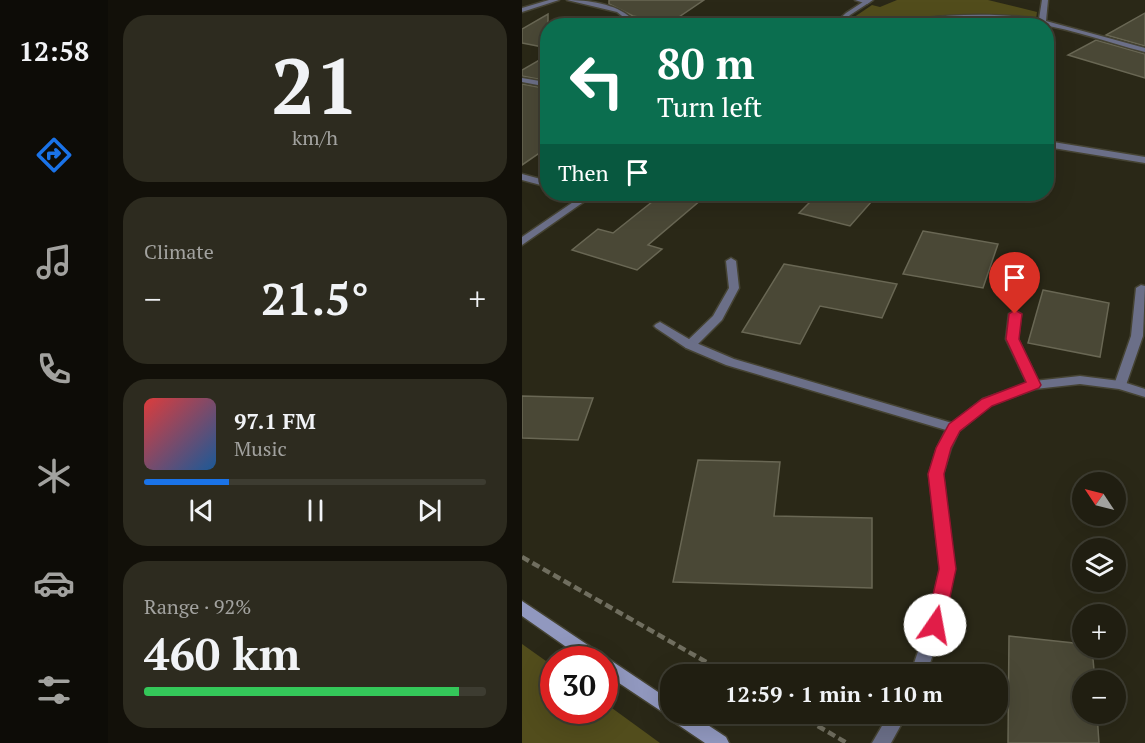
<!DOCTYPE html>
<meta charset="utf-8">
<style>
body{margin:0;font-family:"PT Serif",serif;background:#2d2b1f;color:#f1f3f6;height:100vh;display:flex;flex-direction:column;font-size:22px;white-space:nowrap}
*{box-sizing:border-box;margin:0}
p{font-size:20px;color:#a2a29f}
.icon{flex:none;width:33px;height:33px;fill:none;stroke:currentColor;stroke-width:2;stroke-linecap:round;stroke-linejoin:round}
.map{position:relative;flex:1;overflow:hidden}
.drawer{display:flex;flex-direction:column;gap:15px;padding:15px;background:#121009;width:414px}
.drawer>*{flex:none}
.hud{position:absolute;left:18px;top:18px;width:514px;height:183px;border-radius:24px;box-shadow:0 6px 24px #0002,0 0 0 2px #3d3c31;background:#0b6e4f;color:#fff;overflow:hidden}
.needle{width:39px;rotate:305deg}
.buttons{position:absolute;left:550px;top:472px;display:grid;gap:12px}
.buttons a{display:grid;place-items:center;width:54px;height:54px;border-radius:50%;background:#201e11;box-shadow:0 6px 24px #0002,0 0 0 2px #3d3c31;font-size:30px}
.speed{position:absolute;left:18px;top:646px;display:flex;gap:12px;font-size:30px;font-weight:700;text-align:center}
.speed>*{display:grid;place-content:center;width:78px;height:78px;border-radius:50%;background:#201e11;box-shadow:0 6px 24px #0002,0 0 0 2px #3d3c31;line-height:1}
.speed .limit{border:9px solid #d22;background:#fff;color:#111}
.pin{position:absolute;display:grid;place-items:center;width:51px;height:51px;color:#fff;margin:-62px -26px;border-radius:50% 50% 50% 0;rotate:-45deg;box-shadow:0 0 6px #0007}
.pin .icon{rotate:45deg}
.me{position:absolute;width:66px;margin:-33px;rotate:12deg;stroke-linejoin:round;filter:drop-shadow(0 0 4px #0008)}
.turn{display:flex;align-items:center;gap:21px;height:126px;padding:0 18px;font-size:27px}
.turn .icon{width:78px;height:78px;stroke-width:2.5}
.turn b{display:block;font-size:42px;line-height:51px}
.then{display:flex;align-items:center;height:57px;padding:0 18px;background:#0003;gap:12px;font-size:22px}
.big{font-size:45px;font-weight:700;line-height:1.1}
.drawer .widget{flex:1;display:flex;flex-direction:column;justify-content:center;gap:9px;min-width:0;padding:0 21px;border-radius:24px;background:#2d2b1f}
.drawer .dial{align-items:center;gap:0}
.dial b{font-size:78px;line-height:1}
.song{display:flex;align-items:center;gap:18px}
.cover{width:72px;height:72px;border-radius:9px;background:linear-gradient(135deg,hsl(0 70% 55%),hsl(210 70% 35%))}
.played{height:6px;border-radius:3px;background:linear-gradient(90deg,#1a73e8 25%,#3d3c31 25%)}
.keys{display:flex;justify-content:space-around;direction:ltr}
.heat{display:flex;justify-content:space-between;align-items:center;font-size:33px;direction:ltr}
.charge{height:9px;border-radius:4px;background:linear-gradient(90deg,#34c759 92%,#3d3c31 0)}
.trip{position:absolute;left:138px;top:664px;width:348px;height:60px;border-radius:24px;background:#201e11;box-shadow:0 6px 24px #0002,0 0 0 2px #3d3c31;font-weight:700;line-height:60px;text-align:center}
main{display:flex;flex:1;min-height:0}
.tabs{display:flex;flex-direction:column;width:108px;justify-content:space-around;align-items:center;background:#0d0c07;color:#a2a29f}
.tabs .icon{width:42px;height:42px}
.tabs .selected{color:#1a73e8}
.tabs b{font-size:27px;color:#f1f3f6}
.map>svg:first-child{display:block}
.green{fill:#524d1c}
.building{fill:#4a4836;stroke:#696754;stroke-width:1.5}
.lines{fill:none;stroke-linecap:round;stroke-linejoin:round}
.lane-casing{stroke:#454333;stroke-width:3}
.street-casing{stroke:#454333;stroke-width:3}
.secondary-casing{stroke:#454333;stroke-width:3}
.path{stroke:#706e5f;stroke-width:4.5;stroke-dasharray:8 4;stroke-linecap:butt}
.lane{fill:#6b6f88;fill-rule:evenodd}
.street{fill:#6b6f88;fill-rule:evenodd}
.secondary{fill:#9198bf;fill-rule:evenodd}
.route{fill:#e11d48;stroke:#92132f;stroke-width:1.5}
</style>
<main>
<nav class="tabs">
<b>12:58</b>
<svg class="icon selected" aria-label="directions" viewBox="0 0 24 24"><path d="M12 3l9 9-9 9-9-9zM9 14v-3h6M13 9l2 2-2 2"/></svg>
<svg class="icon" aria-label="music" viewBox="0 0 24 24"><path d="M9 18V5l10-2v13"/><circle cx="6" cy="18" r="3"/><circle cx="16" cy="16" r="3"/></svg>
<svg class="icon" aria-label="phone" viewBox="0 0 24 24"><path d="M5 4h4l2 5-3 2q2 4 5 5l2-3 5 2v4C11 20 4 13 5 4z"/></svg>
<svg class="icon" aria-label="climate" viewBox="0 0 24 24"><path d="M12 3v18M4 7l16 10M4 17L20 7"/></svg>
<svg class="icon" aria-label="car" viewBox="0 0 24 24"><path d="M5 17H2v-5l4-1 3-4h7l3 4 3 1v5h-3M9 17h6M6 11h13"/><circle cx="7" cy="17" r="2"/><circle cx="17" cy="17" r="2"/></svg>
<svg class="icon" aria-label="filters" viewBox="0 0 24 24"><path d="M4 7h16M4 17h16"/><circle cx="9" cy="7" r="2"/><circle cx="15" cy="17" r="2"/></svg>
</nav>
<section class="drawer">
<div class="widget dial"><b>21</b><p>km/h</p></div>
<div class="widget"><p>Climate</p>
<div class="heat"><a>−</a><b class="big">21.5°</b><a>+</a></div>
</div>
<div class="widget">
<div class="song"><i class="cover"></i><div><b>97.1 FM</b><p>Music</p></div></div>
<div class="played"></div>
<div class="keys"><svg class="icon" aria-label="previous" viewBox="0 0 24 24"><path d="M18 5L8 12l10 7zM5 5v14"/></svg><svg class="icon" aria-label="pause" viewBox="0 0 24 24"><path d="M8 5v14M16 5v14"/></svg><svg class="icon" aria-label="next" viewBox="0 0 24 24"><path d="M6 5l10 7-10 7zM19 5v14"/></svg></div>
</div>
<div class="widget"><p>Range · 92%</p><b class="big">460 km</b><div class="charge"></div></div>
</section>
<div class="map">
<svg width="623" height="743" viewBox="0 0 623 743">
<rect width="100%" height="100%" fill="#2a2817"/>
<g class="green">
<path d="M375,0H466L515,12L514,19L425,15L377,19L352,25L319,26L350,5L358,7Z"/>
<path d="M0,644L31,666L32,711H82L83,703L138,743H0Z"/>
</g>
<g class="building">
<path d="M87,0H182L148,23L111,16L87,4Z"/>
<path d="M623,13V46L584,35Z"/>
<path d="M26,14V48L0,43V29Z"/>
<path d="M574,40L623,54V78L546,55Z"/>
<path d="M26,55V81L0,76V70Z"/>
<path d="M0,84L21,88L26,86V147L0,165Z"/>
<path d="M140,194H186L126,245L140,249L115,270L50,250L76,229L91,233Z"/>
<path d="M296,194H319L350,201L328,226L277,213Z"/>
<path d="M401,231L476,244L461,288L381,274Z"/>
<path d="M262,264L375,284L360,318L298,306L278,344L220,332Z"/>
<path d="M521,290L587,303L578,357L506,343Z"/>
<path d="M0,396L71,398L56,440L0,438Z"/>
<path d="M176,460L258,462L252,516L350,518V588L151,582Z"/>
<path d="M487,636L561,644V648H570L573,681H561V714H575L577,743H486Z"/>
</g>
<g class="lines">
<g class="lane-casing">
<g id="lane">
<path d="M333,0H345L348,2L345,4Z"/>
<path d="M0,78L24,82L25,84L21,86L0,82Z"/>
<path d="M209,258L214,261L217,288L200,320L172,348H164L162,345L164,342L191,316L207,288L204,261Z"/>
<path d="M619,285L623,286L621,336L604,385L598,389L592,385L609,336L614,288Z"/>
<path d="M493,311L499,314L496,339L518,385L512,389L506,385L484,339L487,314Z"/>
</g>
</g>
<g class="street-casing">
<g id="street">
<path d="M27,0H37L0,12V8Z"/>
<path d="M45,0C65,0 95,4 109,18L104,19L95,12Z"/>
<path d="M344,0H351L328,15L318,26H310L324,13Z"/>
<path d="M520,0H526L524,21L623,48V52C577,40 533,23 485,20C444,17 403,26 362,26C371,21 384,21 394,19C435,14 476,13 517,19Z"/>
<path d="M525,141L623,157V163L525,147Z"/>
<path d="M0,174L26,181V187L0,180Z"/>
<path d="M63,194H73L0,245V237Z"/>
<path d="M138,322L172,342L212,359L430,423L461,399L512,381L558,376L598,381L623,389V397L597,389L558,384L513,389L469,405L437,431L429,448L421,474L432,569L421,625L404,675H388L405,625L418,569L407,474L415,448L424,430L204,365L164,348L134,328L132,326L134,324Z"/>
<path d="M367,714H385L369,743H350Z"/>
</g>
</g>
<g class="secondary-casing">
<path id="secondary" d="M0,601L148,700V714H169L204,737L207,743H183L149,720L148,717L82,673V660H63L0,616Z"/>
</g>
<g class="path">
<path d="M0,557L207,675"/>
<path d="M275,714L325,743"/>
</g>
<use href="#lane" class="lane"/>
<use href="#street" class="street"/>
<use href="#secondary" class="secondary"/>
</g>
<path class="route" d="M493,310L500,314L497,339L519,385L517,388L470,406L438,431L429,448L422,474L434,569L422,625L420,631L413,633L407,631L404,625L417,569L406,474L414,448L427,424L460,399L504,382L484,339L487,314Z"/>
</svg>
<div class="buttons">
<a><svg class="needle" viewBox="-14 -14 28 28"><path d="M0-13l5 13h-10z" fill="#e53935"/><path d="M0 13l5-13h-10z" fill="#a2a29f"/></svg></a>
<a><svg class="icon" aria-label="layers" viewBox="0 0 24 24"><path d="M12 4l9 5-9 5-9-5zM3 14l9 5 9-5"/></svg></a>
<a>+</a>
<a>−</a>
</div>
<div class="speed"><div class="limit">30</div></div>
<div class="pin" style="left:493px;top:314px;background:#d93025"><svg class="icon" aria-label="arrive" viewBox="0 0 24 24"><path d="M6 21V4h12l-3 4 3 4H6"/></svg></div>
<svg class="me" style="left:413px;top:625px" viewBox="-20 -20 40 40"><circle r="19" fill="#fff"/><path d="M0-13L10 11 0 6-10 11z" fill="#e11d48"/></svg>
<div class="trip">12:59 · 1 min · 110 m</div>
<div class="hud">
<div class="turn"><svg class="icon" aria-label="left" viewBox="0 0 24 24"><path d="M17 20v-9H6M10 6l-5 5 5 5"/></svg><div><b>80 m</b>Turn left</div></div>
<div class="then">Then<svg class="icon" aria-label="arrive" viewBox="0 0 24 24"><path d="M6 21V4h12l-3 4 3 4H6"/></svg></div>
</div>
</div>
</main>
